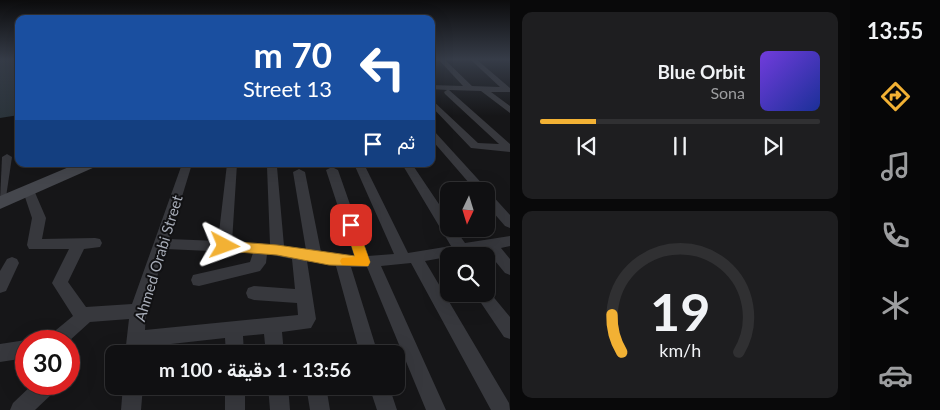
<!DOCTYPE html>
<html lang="ar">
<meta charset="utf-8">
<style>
body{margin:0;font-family:Lato,Vazirmatn,sans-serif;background:#1e1e20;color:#f1f3f6;direction:rtl;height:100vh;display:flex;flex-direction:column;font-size:19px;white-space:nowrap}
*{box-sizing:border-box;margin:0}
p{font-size:16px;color:#9c9d9f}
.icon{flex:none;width:28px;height:28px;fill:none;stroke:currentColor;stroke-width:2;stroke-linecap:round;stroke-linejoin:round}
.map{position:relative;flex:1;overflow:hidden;direction:ltr}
.drawer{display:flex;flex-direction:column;gap:12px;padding:12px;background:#09090a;width:340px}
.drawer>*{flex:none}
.banner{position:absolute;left:15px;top:15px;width:420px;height:152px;border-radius:10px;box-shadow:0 5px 20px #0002,0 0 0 1px #303032;direction:rtl;background:#1a4fa0;color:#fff;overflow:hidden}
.needle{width:32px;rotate:184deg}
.buttons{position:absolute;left:440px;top:182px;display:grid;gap:10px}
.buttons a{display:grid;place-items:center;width:55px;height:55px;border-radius:10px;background:#101012;box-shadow:0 5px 20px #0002,0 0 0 1px #303032;font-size:25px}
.speed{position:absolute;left:15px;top:330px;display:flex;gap:10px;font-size:25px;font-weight:700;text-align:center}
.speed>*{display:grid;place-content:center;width:65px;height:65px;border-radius:50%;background:#101012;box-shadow:0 5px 20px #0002,0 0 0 1px #303032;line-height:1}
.speed .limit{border:8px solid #d22;background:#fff;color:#111}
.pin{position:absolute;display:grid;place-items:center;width:42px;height:42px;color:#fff;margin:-21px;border-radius:10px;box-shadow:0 2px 8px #0006}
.me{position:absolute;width:55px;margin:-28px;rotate:94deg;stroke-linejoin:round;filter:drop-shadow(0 0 4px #0008)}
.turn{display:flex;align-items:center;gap:18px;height:105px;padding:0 20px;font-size:22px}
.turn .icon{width:65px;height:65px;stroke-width:2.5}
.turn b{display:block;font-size:35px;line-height:42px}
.then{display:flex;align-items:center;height:48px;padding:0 20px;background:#0003;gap:10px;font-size:19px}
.drawer .widget{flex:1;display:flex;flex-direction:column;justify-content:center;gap:8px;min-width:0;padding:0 18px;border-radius:10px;background:#1e1e20}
.drawer .dial{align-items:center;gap:0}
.dial svg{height:130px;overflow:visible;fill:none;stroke:#303032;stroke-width:7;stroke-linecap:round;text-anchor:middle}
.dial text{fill:#f1f3f6;stroke:none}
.song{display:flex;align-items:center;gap:15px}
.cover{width:60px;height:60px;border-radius:8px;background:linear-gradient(135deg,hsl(260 70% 55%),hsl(230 70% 35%))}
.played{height:5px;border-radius:2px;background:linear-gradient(90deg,#f2b134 20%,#303032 20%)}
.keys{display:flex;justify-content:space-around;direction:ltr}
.trip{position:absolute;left:105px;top:345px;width:300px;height:50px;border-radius:10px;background:#101012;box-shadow:0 5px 20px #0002,0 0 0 1px #303032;font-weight:700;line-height:50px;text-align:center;direction:rtl}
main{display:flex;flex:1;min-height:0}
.menu{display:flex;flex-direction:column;width:90px;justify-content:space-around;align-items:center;background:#060607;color:#9c9d9f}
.menu .icon{width:35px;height:35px}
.menu .on{color:#f2b134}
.menu b{font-size:22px;color:#f1f3f6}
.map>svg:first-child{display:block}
.water{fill:#2c353c}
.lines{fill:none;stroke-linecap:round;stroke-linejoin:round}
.street{fill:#37383d;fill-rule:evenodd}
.secondary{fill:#45474d;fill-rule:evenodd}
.route{fill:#f2b134;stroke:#9d7322}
.slow{fill:#f59e0b}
.labels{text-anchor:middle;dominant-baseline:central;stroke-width:4;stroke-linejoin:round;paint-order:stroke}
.street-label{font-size:15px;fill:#a8adb8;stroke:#111113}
</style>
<main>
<nav class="menu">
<b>13:55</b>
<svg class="icon on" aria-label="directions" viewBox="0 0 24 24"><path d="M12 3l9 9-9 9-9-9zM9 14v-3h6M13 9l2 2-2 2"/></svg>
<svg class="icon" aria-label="music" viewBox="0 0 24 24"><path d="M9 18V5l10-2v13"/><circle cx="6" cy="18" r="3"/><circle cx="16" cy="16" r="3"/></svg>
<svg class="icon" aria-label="phone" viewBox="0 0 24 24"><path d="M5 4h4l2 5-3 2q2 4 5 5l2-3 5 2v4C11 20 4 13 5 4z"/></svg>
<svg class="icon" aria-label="climate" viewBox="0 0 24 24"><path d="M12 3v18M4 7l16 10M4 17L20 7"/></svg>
<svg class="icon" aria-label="car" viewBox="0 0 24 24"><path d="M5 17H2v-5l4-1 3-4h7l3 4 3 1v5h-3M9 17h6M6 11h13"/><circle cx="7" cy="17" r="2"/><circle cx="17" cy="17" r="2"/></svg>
</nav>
<section class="drawer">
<div class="widget">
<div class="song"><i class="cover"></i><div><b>Blue Orbit</b><p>Sona</p></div></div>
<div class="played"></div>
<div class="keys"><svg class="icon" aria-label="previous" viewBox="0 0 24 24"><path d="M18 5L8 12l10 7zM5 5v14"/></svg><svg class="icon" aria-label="pause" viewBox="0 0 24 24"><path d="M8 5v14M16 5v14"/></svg><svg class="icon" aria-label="next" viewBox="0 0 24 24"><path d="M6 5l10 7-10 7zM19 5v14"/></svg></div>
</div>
<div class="widget dial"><svg viewBox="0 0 100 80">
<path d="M14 69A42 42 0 1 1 86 69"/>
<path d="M14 69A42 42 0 0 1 8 46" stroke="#f2b134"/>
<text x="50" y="56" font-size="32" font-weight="700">19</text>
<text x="50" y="72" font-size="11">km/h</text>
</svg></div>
</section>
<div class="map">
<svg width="510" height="410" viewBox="0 0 510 410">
<rect width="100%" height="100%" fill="#161618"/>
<path class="water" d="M0,59H19V115L0,118Z"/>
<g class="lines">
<g class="street">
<path d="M438,59H444L472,86L500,87L470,59H476L510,88V92H491L510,106V113L481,91L449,90L510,144V152L471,148L431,106V99L478,143L499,144L445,94L444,92L447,90L431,89V85L463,86Z"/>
<path d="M431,130L434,131L486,188L487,192L490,193L510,215V228L505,226L486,204V191H476L431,139Z"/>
<path d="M7,154L12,157L6,197L0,201L2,157Z"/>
<path d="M182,164H192L169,239L218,241L227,164H237L232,242L270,244L267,167L272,164L277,167L284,246L306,250L293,172L299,169L305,172L321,252L354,256L326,170L332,167L338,170L368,256L394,254L354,164H364L408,253L451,246L402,164H412L449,219V229H455L465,243L510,236V246L501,248L510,259V275L505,273L486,250L425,261L509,403L510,410H491L411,263L381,266L446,410H426L367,267H351L378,354H360L336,266L307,261L316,319L311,328L282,332L284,354H266L264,334L243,336L244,354H226L225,338L144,347L143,354H125L129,319L90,322L69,341H47L50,335L73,316L52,283L69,249H29L27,245L32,218L23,191L25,188H33L46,218L42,239L95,238L100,239L102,243L100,247L84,249L68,282L86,307L132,304ZM166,249L253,253L250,262L193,275L191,280L193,285L199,286L260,271L266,263L267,254L292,259L295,289L254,286L248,288L246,293L248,298L254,300L297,303L298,315L145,330L146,311Z"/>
<path d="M12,257L17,259L19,263L6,291L0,293V271L7,259Z"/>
<path d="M486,288L510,317V339L504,337L475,294H486Z"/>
<path d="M26,340L29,341H26V358L0,362V344Z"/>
<path d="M33,384H58L55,391L35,410H10L13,403Z"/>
<path d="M123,386H143L141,410H121Z"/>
<rect x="225" y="386" width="20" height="24"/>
<path d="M268,386H288L290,410H270Z"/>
<path d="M306,386H326L330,410H310Z"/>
<path d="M369,386H389L397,410H377Z"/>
</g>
<path class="secondary" d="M76,164H97L95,167L0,209V196Z"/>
</g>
<linearGradient id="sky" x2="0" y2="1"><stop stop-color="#0c0c0d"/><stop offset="0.51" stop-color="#363c48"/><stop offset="1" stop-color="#363c48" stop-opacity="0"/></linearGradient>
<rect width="510" height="116" fill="url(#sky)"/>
<path class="route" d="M351,221L357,225L370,262L368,266L329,265L277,255L225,251L219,246L225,241L277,245L355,256L345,225Z"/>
<path class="slow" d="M357,239L362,241L370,262L368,266L342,265L340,261L342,258L355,257L351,244Z"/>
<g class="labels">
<g class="street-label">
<text transform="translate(158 258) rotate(-73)">Ahmed Orabi Street</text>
</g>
</g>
</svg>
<div class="buttons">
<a><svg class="needle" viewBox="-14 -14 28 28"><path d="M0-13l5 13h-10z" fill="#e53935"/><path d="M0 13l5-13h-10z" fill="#9c9d9f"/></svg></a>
<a><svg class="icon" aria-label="search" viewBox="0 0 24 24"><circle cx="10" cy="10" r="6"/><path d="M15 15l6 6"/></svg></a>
</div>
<div class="speed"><div class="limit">30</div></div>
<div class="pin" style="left:351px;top:225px;background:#d93025"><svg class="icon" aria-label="arrive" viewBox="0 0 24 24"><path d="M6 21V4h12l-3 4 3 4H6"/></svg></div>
<svg class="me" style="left:225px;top:246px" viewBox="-20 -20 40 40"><path d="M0-17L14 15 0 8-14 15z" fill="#f2b134" stroke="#fff" stroke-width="4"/></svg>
<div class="trip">13:56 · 1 دقيقة · 100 m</div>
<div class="banner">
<div class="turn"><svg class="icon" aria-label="left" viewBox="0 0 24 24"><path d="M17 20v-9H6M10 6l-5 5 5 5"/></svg><div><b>70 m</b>Street 13</div></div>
<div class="then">ثم<svg class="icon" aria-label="arrive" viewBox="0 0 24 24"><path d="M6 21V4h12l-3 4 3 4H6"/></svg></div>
</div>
</div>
</main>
